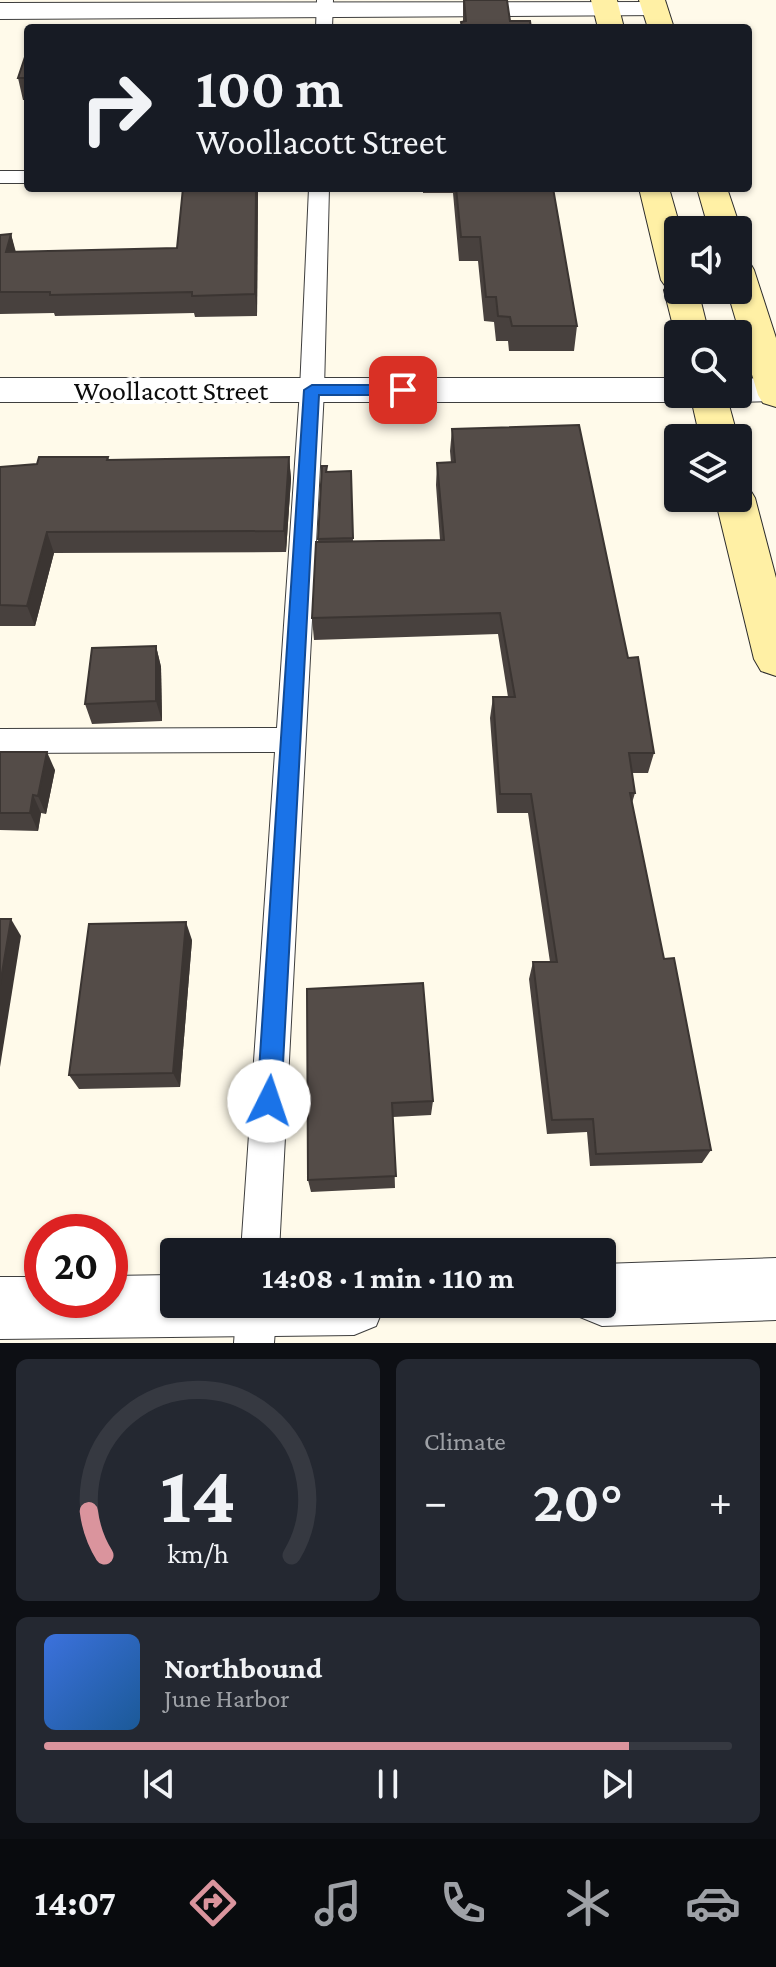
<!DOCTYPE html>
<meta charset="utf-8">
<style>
body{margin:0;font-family:"Crimson Pro",serif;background:#242831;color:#f1f3f6;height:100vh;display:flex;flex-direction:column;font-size:30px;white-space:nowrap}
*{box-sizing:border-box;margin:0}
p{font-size:26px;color:#9ea1a6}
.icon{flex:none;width:44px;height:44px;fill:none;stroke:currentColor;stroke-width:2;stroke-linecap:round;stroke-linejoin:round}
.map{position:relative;height:1343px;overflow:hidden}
.panel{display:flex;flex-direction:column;gap:16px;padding:16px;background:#0d0f14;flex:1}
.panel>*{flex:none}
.guide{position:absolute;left:24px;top:24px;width:728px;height:168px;border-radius:8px;box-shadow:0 2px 6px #0004;background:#171b24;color:#f1f3f6;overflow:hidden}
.buttons{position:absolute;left:664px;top:216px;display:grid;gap:16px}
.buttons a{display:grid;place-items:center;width:88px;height:88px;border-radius:8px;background:#171b24;box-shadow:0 2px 6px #0004;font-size:40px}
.speed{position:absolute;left:24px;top:1214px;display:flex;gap:16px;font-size:40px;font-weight:700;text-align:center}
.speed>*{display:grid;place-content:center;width:104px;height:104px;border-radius:50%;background:#171b24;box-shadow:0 2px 6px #0004;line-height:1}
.speed .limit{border:12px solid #d22;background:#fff;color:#111}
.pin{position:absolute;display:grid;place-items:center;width:68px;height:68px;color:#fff;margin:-34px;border-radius:16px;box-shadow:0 4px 12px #0006}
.me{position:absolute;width:88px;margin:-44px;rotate:4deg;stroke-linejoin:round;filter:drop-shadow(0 0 6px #0008)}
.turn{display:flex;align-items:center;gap:28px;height:168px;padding:0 40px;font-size:36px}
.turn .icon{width:104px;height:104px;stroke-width:2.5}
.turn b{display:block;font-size:56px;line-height:68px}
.big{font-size:60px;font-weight:700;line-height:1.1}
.panel .widget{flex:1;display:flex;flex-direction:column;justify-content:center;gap:12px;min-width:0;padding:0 28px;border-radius:12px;background:#242831}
.panel .dial{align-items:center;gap:0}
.dial svg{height:208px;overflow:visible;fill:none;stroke:#363941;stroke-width:7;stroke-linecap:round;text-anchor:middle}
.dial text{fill:#f1f3f6;stroke:none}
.song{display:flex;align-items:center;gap:24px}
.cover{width:96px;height:96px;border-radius:12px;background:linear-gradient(135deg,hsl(220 70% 55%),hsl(210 70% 35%))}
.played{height:8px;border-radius:4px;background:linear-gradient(90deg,#da949d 85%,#363941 85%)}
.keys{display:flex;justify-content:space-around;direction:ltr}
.heat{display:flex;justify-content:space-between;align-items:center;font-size:44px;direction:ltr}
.panel .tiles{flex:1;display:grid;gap:16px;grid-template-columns:1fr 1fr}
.widget:last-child{grid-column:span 2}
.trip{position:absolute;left:160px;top:1238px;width:456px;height:80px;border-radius:8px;background:#171b24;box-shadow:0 2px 6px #0004;font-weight:700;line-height:80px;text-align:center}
.dock{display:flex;height:128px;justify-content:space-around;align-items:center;background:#090b0e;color:#9ea1a6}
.dock .icon{width:56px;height:56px}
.dock .active{color:#da949d}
.dock b{font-size:36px;color:#f1f3f6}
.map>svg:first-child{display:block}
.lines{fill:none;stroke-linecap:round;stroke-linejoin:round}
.lane-casing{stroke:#3e3e3e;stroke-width:2}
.street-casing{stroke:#3e3e3e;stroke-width:2}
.secondary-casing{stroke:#2d2d2d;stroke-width:2}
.lane{fill:#fff;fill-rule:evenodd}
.street{fill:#fff;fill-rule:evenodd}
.secondary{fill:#fff0a5;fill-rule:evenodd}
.wall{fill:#48413e}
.shaded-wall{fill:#3b3532}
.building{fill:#544c48;stroke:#3b3532;stroke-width:2}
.route{fill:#1a73e8;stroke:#114b97;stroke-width:2}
.labels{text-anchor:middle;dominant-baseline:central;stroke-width:8;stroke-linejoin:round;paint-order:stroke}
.street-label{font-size:28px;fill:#0b0b0b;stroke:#fff}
</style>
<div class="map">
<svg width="776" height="1343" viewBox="0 0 776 1343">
<rect width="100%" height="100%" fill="#fffaea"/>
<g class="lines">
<g class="lane-casing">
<g id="lane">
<path d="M317,0H333L332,28H316Z"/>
<rect x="0" y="171" width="28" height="12"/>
<path d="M309,188H329L324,390L279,1252H241L275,752L0,753V729L277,728L300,390Z"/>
<path d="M237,1304H277L274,1343H234Z"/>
</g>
</g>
<g class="street-casing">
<g id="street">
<path d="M655,2L664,5L668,10L664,15L0,19V3Z"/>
<path d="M0,378H678V394H694L691,398L678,402H0Z"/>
<path d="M738,378L776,379V401L738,402L725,398L722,394H738Z"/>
<path d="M776,1258V1320L602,1326L580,1317L575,1304H602V1264Z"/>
<path d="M174,1275V1304H385L376,1326L354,1335L0,1339V1277H42V1300H110V1276Z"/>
</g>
</g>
<g class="secondary-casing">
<g id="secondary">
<path d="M591,0H617L624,28H598Z"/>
<path d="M639,0H665L674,28H648Z"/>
<path d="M639,188H669L681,230H678V290H698L709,334H678V339L675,334L664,290L666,287L661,280Z"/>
<path d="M697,188H727L741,230L738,234V230H709Z"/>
<path d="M738,260L750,263L754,270L776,338V407L763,403L758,395L727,290H738Z"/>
<path d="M690,394H726L738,438H700Z"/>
<path d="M738,485L749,488L755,498L776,578V676L761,671L754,659L715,498H738Z"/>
</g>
</g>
<use href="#lane" class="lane"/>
<use href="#street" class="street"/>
<use href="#secondary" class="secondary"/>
</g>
<g class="wall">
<path d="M463,0L510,21L531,28H461V22L463,21Z"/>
<path d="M28,48V100H23L18,78Z"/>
<path d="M258,188L257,316L195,317L194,313L55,316L54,313L0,314V235L11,234L15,252L177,248Z"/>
<path d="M423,188H553L577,326L574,351H509L508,341H496L494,322L484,321L478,261H459L453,193H423Z"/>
<path d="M452,429L628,658L654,753L648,773H632L635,793L632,803L664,959L711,1150L702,1163L590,1166L587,1132L547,1134L529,979L533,962H550L528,813H497L490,718L493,697H508L498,634L314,640L312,618L318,542L322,466L327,472L351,471L353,542L440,540L436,485L437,463H451L450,451Z"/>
<path d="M108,457L109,460L289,457L291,479L286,552L54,553L35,626H0V467L37,464Z"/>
<path d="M156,646L161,667L162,721L92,724L85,704Z"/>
<path d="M0,752L55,770L46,814L41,813L38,831L0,830Z"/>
<path d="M192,940L180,1087L79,1089L69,1075Z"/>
<path d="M307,989L433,1101L431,1115L393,1117L395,1188L311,1192L308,1180Z"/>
</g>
<g class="shaded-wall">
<path d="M256,188H258L257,316L255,294Z"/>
<path d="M11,234L17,256L6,252Z"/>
<path d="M289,457L291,479L286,552L284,531Z"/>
<path d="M47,532L54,553L35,626L27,606Z"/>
<path d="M156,646L161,667L162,721L156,701Z"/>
<path d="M47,752L55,770L46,814L38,796Z"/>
<path d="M33,795L41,813L38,831L30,813Z"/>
<path d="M11,919L21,936L0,1067V985Z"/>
<path d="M186,922L192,940L180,1087L173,1073Z"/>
</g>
<g class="building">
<path d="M464,0H507L510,21H530L531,28H462L461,22L466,21Z"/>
<path d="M28,48V78H18Z"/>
<path d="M183,188H256L255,294L192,296V292L50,295V292H0V235L11,234L6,252L177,248Z"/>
<path d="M456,188H553L577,326H512L510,317L498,316L496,297H486L480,237H461Z"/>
<path d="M579,425L628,658L638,657L654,753H629L635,793H630L664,959L674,958L711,1150L596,1154L593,1119L552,1120L533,962H557L531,794H500L493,697H515L500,613L312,618L316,542L444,540L437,463L455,462L452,429Z"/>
<path d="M39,457H108L107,460L289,457L284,531L47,532L27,606L0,605V467L37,464Z"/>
<path d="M322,466H327L326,472L351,471L353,538L318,539Z"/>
<path d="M156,646V701L85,704L92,648Z"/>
<path d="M0,752H47L38,796L33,795L30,813H0Z"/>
<path d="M0,919H11L0,985Z"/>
<path d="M186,922L173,1073L69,1075L89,924Z"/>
<path d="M423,983L433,1101L392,1103L396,1176L308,1180L307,989Z"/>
</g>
<path class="route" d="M312,385H403L411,390L403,395H319L281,1101L277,1109L269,1113L261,1109L257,1101L304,390Z"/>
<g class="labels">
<g class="street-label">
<text x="171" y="390">Woollacott Street</text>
</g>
</g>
</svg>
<div class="buttons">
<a><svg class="icon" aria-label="sound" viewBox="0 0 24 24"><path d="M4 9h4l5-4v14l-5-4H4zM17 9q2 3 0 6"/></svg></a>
<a><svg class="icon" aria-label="search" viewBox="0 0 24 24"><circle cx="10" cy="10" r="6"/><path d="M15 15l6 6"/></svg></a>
<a><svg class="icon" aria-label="layers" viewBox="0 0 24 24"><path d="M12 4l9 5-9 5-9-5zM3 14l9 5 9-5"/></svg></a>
</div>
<div class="speed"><div class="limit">20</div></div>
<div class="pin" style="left:403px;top:390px;background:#d93025"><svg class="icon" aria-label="arrive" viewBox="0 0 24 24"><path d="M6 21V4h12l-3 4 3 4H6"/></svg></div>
<svg class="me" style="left:269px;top:1101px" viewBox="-20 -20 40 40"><circle r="19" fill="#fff"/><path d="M0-13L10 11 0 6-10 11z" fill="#1a73e8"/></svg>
<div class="trip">14:08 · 1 min · 110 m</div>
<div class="guide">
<div class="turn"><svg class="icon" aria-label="right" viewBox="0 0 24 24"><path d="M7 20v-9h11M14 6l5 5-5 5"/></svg><div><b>100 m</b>Woollacott Street</div></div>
</div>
</div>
<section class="panel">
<div class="tiles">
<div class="widget dial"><svg viewBox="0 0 100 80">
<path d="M14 69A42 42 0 1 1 86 69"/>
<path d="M14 69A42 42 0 0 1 8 52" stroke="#da949d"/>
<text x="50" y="56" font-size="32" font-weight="700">14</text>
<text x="50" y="72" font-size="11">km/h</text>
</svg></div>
<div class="widget"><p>Climate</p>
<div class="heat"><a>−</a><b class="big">20°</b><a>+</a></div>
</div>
<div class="widget">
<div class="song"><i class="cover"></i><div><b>Northbound</b><p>June Harbor</p></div></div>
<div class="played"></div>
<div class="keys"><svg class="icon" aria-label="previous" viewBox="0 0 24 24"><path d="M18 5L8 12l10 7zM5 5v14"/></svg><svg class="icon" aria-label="pause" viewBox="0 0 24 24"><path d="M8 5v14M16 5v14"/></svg><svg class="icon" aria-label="next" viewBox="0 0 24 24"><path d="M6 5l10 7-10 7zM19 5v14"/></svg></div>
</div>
</div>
</section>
<nav class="dock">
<b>14:07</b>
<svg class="icon active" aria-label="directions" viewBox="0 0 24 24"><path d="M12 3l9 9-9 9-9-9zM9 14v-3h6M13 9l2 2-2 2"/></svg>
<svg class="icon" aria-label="music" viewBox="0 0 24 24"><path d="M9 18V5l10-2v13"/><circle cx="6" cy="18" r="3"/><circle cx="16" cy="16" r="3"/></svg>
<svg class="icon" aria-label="phone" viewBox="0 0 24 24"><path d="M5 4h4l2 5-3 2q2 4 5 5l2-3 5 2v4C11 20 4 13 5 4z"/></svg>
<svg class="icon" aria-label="climate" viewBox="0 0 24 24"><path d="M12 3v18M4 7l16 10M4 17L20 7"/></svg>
<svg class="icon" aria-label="car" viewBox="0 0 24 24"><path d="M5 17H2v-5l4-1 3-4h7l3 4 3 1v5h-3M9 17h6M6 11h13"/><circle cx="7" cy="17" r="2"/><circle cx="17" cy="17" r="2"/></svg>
</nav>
